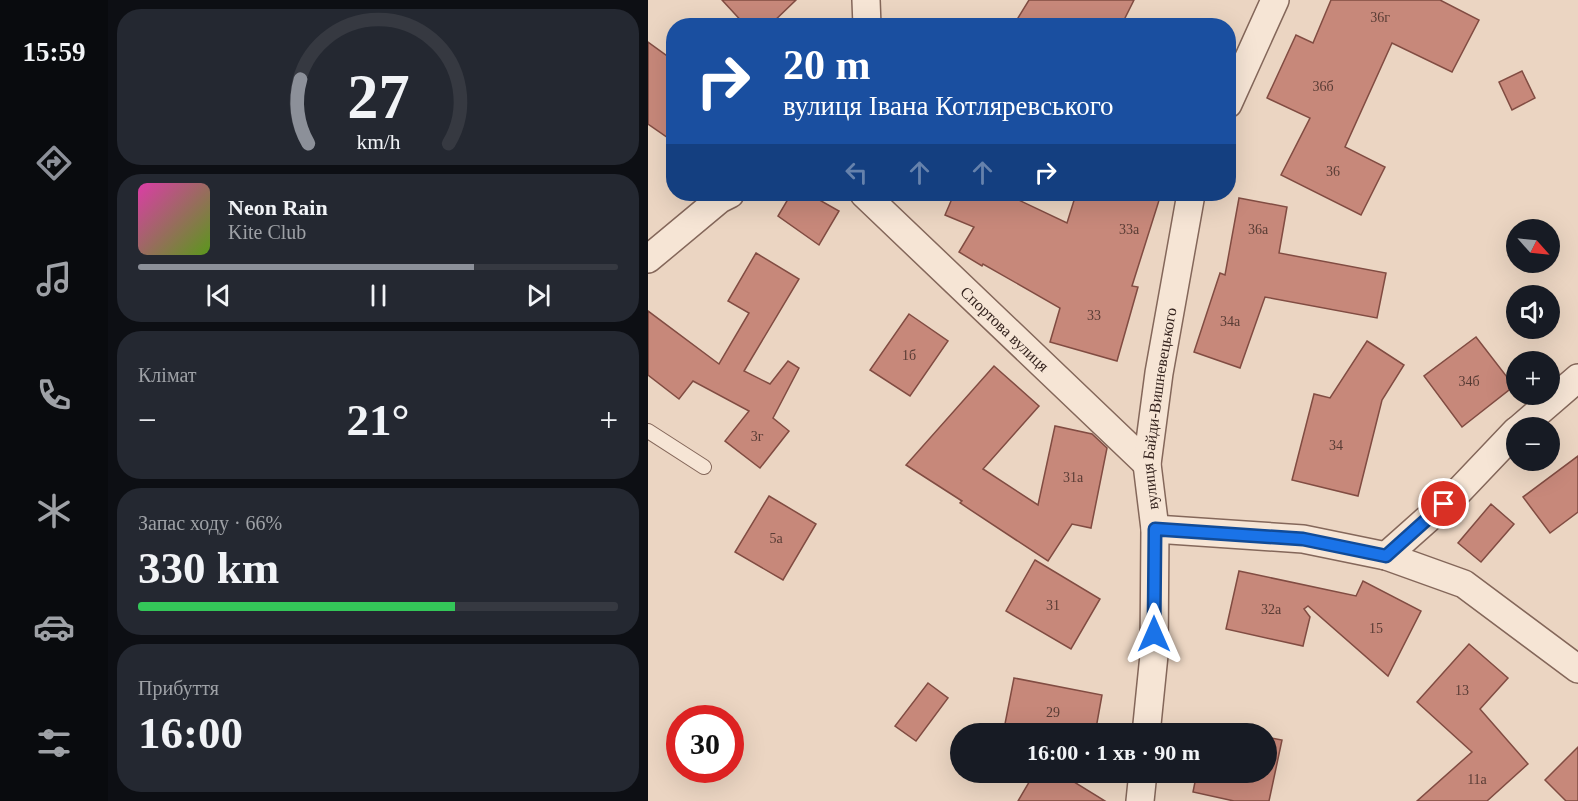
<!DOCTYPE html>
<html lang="uk">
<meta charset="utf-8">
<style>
body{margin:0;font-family:Georgia,serif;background:#242831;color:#f1f3f6;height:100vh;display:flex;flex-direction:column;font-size:22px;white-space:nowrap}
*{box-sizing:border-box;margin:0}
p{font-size:20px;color:#9ea1a6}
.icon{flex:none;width:33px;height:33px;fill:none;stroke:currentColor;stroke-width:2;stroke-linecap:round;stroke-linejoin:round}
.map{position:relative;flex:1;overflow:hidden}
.details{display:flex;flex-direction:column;gap:9px;padding:9px;background:#0d0f14;width:540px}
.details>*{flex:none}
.banner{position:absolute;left:18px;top:18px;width:570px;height:183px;border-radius:24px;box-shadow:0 6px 24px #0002;background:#1a4fa0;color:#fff;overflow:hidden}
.needle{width:39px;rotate:117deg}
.controls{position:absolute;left:858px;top:219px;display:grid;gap:12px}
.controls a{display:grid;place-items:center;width:54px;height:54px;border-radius:50%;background:#171b24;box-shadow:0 6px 24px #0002;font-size:30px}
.speed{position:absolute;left:18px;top:705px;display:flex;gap:12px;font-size:30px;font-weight:700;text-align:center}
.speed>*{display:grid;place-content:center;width:78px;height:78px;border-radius:50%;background:#171b24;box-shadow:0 6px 24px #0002;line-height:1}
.speed .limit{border:9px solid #d22;background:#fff;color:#111}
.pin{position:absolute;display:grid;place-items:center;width:51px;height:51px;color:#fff;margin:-26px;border:3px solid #fff;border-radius:50%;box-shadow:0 2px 6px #0007}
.me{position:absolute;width:66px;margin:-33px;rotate:0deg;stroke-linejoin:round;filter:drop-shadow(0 0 4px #0008)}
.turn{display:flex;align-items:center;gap:21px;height:126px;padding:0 18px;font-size:27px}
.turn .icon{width:78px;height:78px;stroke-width:2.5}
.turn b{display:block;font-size:42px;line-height:51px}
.lanes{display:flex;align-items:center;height:57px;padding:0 18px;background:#0003;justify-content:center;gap:30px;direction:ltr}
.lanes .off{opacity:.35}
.big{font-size:45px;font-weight:700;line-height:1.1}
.details .widget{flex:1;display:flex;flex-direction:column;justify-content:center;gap:9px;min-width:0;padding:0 21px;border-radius:24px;background:#242831}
.details .dial{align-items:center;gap:0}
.dial svg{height:156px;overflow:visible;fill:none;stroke:#363941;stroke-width:7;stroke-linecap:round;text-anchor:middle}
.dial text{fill:#f1f3f6;stroke:none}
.song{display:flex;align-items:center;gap:18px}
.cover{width:72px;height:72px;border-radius:9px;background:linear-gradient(135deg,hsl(320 70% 55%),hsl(90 70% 35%))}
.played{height:6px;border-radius:3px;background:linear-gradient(90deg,#8c9099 70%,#363941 70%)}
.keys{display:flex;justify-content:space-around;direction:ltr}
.heat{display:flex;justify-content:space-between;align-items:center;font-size:33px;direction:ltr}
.charge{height:9px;border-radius:4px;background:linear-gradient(90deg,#34c759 66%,#363941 0)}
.trip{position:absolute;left:302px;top:723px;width:327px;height:60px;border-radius:30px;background:#171b24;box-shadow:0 6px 24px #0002;font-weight:700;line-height:60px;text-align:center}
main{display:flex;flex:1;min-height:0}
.dock{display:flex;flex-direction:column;width:108px;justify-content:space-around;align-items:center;background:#090b0e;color:#9ea1a6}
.dock .icon{width:42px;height:42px}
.dock .active{color:#8c9099}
.dock b{font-size:27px;color:#f1f3f6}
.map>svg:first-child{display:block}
.building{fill:#c7887a;stroke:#814c42;stroke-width:1.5}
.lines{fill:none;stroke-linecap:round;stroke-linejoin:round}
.lane-casing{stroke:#84675a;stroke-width:16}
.street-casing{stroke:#84675a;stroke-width:30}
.lane{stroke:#f6e5d5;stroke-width:14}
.street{stroke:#f6e5d5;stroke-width:27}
.route-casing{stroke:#114b97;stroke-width:15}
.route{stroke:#1a73e8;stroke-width:10}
.labels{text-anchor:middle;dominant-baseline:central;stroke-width:4.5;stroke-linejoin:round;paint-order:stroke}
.number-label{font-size:14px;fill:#593c35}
.street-label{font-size:16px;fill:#34231e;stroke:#f3e1d1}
</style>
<main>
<nav class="dock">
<b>15:59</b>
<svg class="icon active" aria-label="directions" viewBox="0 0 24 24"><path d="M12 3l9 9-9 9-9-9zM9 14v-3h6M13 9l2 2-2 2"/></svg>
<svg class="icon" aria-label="music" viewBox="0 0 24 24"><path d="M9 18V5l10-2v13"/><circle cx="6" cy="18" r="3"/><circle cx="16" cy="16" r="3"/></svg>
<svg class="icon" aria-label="phone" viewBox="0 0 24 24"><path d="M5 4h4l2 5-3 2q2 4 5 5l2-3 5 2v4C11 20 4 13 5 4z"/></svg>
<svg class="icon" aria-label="climate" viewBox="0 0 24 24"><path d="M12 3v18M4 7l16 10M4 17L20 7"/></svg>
<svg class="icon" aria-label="car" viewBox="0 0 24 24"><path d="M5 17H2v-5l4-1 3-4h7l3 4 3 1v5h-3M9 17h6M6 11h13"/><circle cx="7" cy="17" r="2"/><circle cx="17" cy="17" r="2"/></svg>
<svg class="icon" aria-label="filters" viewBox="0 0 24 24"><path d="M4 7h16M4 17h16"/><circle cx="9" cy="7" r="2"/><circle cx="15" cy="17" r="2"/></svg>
</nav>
<section class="details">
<div class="widget dial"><svg viewBox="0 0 100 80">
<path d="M14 69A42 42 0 1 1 86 69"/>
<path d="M14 69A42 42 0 0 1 10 36" stroke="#8c9099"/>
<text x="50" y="56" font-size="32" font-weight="700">27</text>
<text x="50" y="72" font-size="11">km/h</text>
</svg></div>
<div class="widget">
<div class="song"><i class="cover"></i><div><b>Neon Rain</b><p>Kite Club</p></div></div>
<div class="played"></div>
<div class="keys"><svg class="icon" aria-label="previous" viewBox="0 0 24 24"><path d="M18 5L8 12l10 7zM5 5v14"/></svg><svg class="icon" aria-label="pause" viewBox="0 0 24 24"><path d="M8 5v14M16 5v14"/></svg><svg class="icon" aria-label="next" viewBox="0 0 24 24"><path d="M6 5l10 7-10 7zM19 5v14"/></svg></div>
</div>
<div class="widget"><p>Клімат</p>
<div class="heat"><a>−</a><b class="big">21°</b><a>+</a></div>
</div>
<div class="widget"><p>Запас ходу · 66%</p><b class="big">330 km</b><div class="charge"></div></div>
<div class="widget"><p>Прибуття</p><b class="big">16:00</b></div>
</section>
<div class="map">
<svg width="930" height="801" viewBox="0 0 930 801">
<rect width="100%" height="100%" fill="#ebd5c2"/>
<g class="building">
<path d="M74,0H148L121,26H98Z"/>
<path d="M381,0H486L473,26H365Z"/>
<path d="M683,0H792L831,20L804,72L744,43L697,147L737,167L713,215L633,175L662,118L619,98L648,35L665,43Z"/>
<path d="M0,42L26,61V142L0,124Z"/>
<path d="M874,71L887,98L864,110L851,82Z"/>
<path d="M143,194H161L191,211L171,245L130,216Z"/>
<path d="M306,194H358L419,223L428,194H513L484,286L490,287L469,361L402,342L412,308L335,264L334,266L311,252L326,227L297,215Z"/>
<path d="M591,198L639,207L631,253L738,273L729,318L617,297L592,368L546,352L572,273L577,275Z"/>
<path d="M108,253L151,279L96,371L122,384L140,361L151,368L125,418L141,431L112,468L77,441L101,411L45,381L31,399L0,375V311L71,364L101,313L80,301Z"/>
<path d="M261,314L300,341L262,396L222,370Z"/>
<path d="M828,337L866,386L814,427L776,376Z"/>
<path d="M719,341L756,365L734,400L710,496L644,480L666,394L682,398Z"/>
<path d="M346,366L391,406L335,469L390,505L407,426L444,434L459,448L443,528L424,524L400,561L312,503L314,501L258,465Z"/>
<path d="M930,456V512L902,533L875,497Z"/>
<path d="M121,496L168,524L135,580L87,552Z"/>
<path d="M843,504L866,524L833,562L810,543Z"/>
<path d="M387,560L452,599L423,649L358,611Z"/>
<path d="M591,571L708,596L715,581L773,611L740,676L660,606L656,609L662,617L655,646L578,629Z"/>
<path d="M821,644L860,678L832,709L880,764L839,801H769L824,752L769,702Z"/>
<path d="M366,678L454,695L447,734H378L356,729Z"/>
<path d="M280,683L300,698L268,741L247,726Z"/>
<path d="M560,724L604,734H557Z"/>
<path d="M618,737L634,740L621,801H586L545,792L549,772H618Z"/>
<path d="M930,747V801H918L897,780Z"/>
<path d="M387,772H410L457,801H370Z"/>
</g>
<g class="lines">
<g class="lane-casing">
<path id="lane" d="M0,431L56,467"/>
</g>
<g class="street-casing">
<g id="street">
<path d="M218,0L219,26"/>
<path d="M580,104L627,0"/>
<path id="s1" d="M216,194L499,464"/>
<path d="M0,259L72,199L82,194"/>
<path d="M872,428L930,378"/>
<path d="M507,529L655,539L738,556L816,584L930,669"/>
<path d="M738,556L811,491L868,431"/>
<path id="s2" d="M498,734L506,655L507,529L499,464L511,373L543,194"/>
<path d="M492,801L495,772"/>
</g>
</g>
<use href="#lane" class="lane"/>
<use href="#street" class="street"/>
</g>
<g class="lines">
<g class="route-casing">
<path id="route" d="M506,634L507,529L655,539L738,556L796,504"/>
</g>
<use href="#route" class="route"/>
</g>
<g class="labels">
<g class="number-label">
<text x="732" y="17">36г</text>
<text x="675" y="86">36б</text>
<text x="685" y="171">36</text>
<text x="481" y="229">33а</text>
<text x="610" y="229">36а</text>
<text x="446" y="315">33</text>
<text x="582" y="321">34а</text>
<text x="261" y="355">1б</text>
<text x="821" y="381">34б</text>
<text x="109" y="436">3г</text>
<text x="688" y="445">34</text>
<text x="425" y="477">31а</text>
<text x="128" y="538">5а</text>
<text x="405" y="605">31</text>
<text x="623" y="609">32а</text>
<text x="728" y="628">15</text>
<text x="814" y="690">13</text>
<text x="405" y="712">29</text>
<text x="829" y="779">11а</text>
</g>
<g class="street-label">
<text stroke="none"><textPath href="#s1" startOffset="195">Спортова вулиця</textPath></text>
<text stroke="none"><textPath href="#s2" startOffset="327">вулиця Байди-Вишневецького</textPath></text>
</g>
</g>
</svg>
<div class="controls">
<a><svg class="needle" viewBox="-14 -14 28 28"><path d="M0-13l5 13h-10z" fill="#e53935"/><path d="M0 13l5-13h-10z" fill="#9ea1a6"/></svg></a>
<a><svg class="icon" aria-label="sound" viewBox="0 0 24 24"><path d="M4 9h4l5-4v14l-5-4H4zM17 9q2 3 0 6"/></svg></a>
<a>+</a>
<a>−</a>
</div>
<div class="speed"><div class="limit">30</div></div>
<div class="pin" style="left:796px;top:504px;background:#d93025"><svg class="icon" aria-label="arrive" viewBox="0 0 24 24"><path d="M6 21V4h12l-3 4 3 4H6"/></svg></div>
<svg class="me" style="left:506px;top:634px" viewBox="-20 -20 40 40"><path d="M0-17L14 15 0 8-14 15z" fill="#1a73e8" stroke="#fff" stroke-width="4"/></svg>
<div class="trip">16:00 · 1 хв · 90 m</div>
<div class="banner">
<div class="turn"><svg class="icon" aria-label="right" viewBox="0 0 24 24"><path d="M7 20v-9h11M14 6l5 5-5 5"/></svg><div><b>20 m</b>вулиця Івана Котляревського</div></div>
<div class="lanes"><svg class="icon off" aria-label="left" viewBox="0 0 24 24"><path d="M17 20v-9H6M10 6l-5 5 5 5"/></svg><svg class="icon off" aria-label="ahead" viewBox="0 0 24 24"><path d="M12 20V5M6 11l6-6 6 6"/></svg><svg class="icon off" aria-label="ahead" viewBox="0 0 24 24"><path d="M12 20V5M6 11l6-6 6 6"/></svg><svg class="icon" aria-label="right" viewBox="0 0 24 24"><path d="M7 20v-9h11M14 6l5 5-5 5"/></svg></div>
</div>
</div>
</main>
